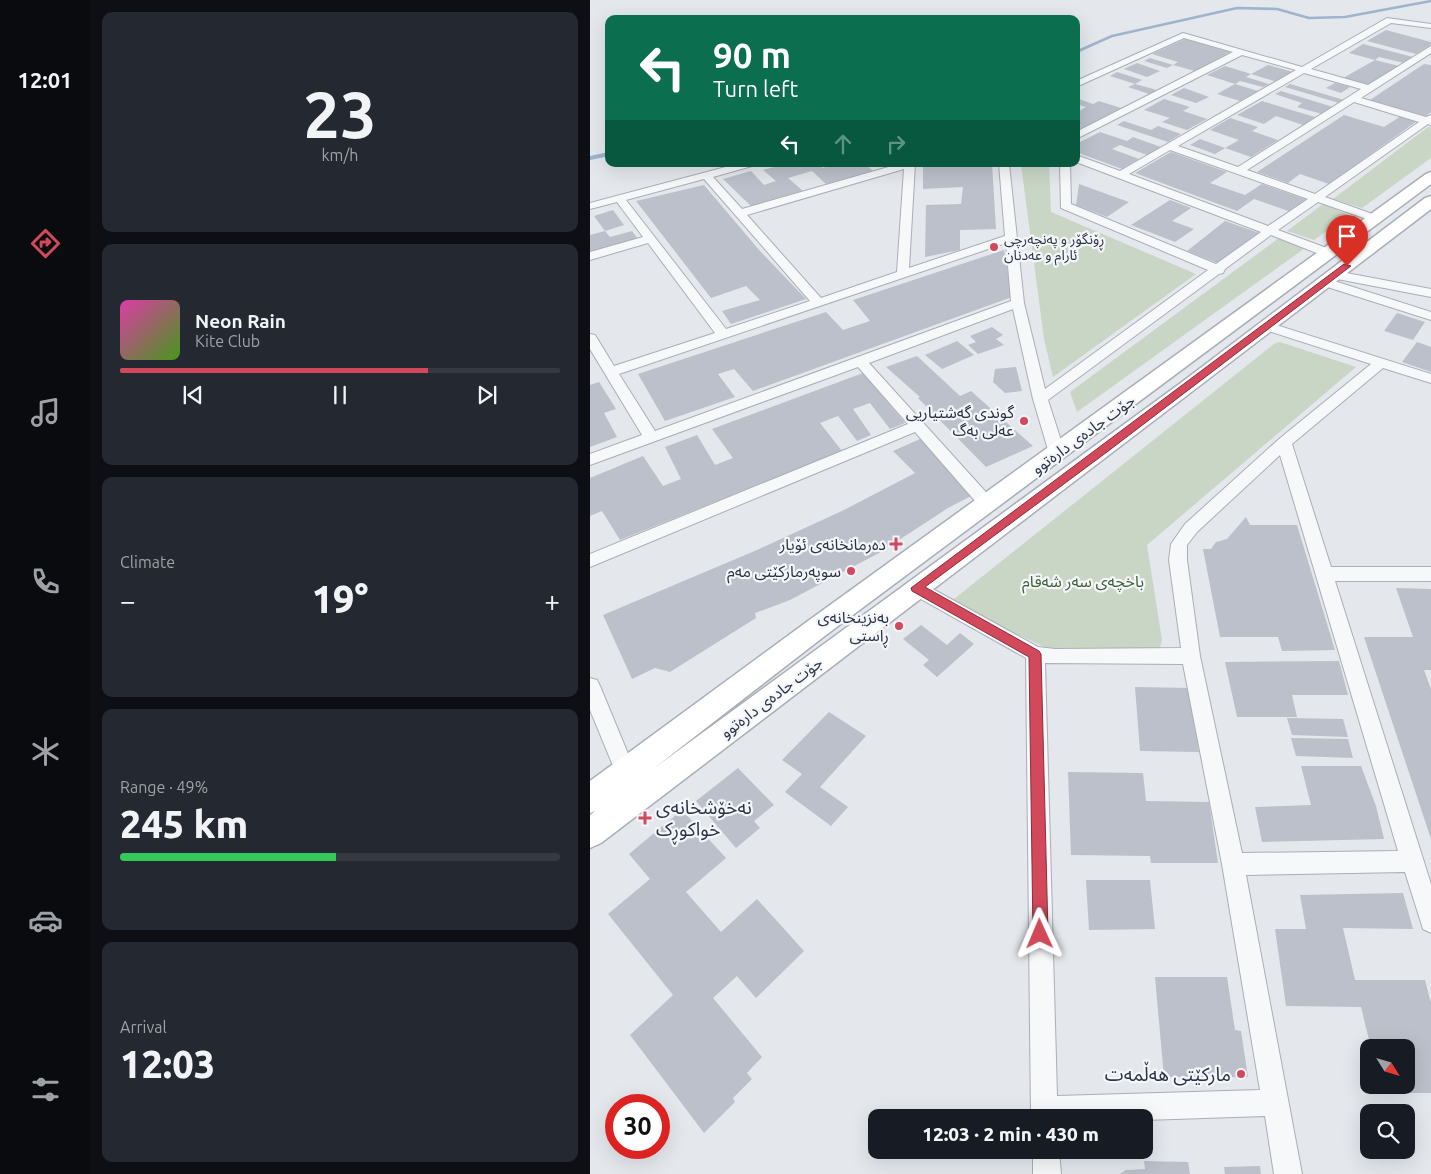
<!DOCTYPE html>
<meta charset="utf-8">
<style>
body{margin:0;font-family:Ubuntu,"Noto Sans Arabic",sans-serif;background:#242831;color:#f1f3f6;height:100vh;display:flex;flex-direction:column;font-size:19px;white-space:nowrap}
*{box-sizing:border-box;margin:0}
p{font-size:16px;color:#9ea1a6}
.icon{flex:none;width:28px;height:28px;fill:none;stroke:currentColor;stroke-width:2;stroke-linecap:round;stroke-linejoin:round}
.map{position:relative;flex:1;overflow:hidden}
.sheet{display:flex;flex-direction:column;gap:12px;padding:12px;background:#0d0f14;width:500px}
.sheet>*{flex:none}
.top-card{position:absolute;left:15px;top:15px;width:475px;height:152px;border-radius:10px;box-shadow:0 5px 20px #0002;background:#0b6e4f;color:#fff;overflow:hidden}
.needle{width:32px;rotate:127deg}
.buttons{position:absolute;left:770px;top:1039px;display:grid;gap:10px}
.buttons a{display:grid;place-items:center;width:55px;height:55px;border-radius:10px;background:#171b24;box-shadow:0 5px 20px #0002;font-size:25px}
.speed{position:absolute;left:15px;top:1094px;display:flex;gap:10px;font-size:25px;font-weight:700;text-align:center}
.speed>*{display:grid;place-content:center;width:65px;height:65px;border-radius:50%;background:#171b24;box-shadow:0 5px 20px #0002;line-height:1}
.speed .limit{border:8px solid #d22;background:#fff;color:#111}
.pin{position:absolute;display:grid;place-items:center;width:42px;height:42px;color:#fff;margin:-51px -21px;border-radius:50% 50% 50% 0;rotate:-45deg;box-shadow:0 0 5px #0007}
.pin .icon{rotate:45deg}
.me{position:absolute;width:55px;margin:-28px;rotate:359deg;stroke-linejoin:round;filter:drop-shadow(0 0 4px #0008)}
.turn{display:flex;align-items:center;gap:18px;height:105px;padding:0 25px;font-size:22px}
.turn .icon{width:65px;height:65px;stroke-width:2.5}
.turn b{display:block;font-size:35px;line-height:42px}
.lanes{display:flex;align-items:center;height:48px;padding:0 25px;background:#0003;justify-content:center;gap:25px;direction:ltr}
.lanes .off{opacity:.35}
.big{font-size:38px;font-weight:800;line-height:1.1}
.sheet .card{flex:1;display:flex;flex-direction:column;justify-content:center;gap:8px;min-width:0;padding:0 18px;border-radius:10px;background:#242831}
.sheet .dial{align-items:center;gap:0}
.dial b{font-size:65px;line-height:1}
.song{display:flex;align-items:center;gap:15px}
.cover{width:60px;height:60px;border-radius:8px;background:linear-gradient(135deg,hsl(320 70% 55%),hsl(100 70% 35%))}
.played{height:5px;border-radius:2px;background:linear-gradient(90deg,#d1495b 70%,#363941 70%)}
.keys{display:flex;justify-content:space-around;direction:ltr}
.heat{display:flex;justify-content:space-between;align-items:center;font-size:28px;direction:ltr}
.charge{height:8px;border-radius:4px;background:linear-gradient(90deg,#34c759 49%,#363941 0)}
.trip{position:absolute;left:278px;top:1109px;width:285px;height:50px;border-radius:10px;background:#171b24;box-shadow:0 5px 20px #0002;font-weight:800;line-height:50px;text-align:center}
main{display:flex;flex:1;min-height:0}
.menu{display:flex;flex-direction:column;width:90px;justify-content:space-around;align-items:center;background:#090b0e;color:#9ea1a6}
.menu .icon{width:35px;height:35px}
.menu .current{color:#d1495b}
.menu b{font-size:22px;color:#f1f3f6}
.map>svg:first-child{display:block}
.green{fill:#c9d6c5}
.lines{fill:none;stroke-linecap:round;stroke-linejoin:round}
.stream-far1{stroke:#9fb4cc;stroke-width:2.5}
.stream{stroke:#9fb4cc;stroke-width:4}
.building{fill:#bbc0ca}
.minor-casing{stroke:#a9aeb7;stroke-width:2}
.secondary-casing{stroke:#a9aeb7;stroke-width:3}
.minor{fill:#f7f8fa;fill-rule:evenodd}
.secondary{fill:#fff;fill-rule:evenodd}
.route{fill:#d1495b;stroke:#882f3b}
.poi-dot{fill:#d1495b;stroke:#f4f6f9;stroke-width:2}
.labels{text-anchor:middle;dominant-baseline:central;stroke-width:4.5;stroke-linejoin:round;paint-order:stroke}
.far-poi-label{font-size:14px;fill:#2b3445;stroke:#f4f6f9;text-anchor:start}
.poi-label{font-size:16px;fill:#2b3445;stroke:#f4f6f9;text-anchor:end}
.street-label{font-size:16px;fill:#2b3445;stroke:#f4f6f9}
.park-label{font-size:16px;fill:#3f6138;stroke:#f4f6f9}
.near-poi-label{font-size:19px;fill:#2b3445;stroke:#f4f6f9;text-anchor:start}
</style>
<main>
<nav class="menu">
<b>12:01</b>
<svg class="icon current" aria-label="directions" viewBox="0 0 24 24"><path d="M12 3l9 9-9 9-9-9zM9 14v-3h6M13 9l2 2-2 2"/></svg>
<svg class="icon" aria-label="music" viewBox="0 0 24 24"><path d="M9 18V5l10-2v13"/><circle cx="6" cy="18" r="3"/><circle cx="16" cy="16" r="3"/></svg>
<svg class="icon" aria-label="phone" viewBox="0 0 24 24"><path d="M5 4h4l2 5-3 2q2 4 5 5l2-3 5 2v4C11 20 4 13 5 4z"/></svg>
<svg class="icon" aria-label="climate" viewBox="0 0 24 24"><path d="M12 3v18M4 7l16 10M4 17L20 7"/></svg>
<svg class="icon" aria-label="car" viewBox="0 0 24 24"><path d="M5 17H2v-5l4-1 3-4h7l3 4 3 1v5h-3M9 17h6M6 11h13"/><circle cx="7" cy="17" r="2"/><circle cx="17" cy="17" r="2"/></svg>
<svg class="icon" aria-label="filters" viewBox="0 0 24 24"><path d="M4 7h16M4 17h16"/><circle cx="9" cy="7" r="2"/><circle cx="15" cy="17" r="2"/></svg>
</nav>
<section class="sheet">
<div class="card dial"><b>23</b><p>km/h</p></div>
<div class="card">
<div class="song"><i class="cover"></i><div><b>Neon Rain</b><p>Kite Club</p></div></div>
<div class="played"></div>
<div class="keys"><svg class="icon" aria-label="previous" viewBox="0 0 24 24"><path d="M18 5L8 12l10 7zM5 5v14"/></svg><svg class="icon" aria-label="pause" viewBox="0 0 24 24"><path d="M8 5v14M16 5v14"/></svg><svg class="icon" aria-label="next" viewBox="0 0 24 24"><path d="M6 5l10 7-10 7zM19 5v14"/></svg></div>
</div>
<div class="card"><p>Climate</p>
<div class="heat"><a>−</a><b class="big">19°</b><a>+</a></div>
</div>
<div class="card"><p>Range · 49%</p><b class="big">245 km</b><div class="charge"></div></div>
<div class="card"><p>Arrival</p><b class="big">12:03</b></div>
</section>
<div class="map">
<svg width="841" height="1174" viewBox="0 0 841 1174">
<rect width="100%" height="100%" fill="#e4e7ec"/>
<g class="green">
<path d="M838,127H841V158L772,208L743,199Z"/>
<path d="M431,164H459L461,212L606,274L463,377L454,339Z"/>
<path d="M733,204L759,215L724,240L697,231Z"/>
<path d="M689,238L715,248L487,412L480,392Z"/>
<path d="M690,342L766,367L557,545L572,640L570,648L461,650L359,603L684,344Z"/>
</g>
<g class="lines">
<path class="stream-far1" d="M486,52L522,36L647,8L687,9L719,18L755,17L841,1"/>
<path class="stream" d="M0,158L19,154"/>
</g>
<g class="building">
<path d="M796,30L841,42V45L826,54L777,41Z"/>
<path d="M595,39L619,46L640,52L605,71L583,65L588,62L562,54Z"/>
<path d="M773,44L823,57L814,63L789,57L785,60L759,53Z"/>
<path d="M560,58L583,65L577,68L554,61Z"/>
<path d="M785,60L809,66L778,85L753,78Z"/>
<path d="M547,63L570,71L557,77L534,69Z"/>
<path d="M834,64L841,65V112L836,116L780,100Z"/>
<path d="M678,65L703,72L687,82L661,74L656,77L679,84L673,87L650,81L645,84L617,75L635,66L661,74Z"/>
<path d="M527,72L552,80L545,84L520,76Z"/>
<path d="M745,83L760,87L751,93L736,88Z"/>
<path d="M545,84L567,90L559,94L538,87Z"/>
<path d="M645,84L668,91L650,101L627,94Z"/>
<path d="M700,84L754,100L749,103L695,87Z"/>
<path d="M594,88L619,97L606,103L581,95Z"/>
<path d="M691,91L743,107L732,114L707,107L712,103L685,94Z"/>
<path d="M486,98L503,104L509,101L531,108L486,132V113L496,107L486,104Z"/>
<path d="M574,99L600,107L593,111L617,119L597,130L572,122L580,118L554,110Z"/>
<path d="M672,101L698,109L725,117L713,125L686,116L674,124L647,115Z"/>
<path d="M754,115L794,127L811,116L827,121L739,184L710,174L698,183L667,172Z"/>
<path d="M640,118L668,127L662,131L688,140L661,157L635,148L649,140L620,130Z"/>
<path d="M534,121L561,130L568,126L591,134L578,142L527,125Z"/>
<path d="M510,132L537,141L543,137L571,147L557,155L530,145L522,149L549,159L532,169L486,152V144Z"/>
<path d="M610,139L635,148L625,154L600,145Z"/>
<path d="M581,152L637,172L620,183L655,195L672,184L717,200L701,212L664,199L647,211L545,173Z"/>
<path d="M195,164H229L233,168L243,164H275L283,171L236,184L222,171L198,178L213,191L161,206L133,179L161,171L174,185L186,181L173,170Z"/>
<path d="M333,164H402L406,229L370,230V250L335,257L336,205L371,204L373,187L333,189Z"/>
<path d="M489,184L522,196L539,202L517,217L486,205Z"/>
<path d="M114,185L170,251L216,299L141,324L132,311L170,300L156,286L121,298L46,201Z"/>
<path d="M580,200L601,208L582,221L604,229L585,242L541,225Z"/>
<path d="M23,210L34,225L15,231L4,216Z"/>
<path d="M635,221L669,233L630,264L597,251Z"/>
<path d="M15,231L20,237L42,231L48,239L0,253V235Z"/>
<path d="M414,250L422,297L163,391L144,369L128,374L145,397L75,421L48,374L236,312L253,330L280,321L263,300Z"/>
<path d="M807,313L835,322L823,340L794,331Z"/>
<path d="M402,327L413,335L406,339L414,345L388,354L378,345L386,342L380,336Z"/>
<path d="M367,341L384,355L352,369L335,355Z"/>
<path d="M827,342L841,347V372L812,362Z"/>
<path d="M327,356L370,396L381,391L443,446L396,467L328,398L330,397L296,367Z"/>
<path d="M426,367L432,391L415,393L403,382L405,369Z"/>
<path d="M273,373L315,423L300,429L280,403L263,409L281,435L267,441L248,416L230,423L252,451L30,540L12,511L0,516V478L53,456L73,486L91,479L75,447L107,435L125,465L143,458L122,429Z"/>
<path d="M9,382L26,409L14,413L27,437L0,447V385Z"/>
<path d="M330,439L383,495L358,508L289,553L200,600L165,613L166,618L80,672L65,668L42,679L13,615L167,550L254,510L325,473L303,451Z"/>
<path d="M656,517L660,525H707L745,650L692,651L688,637H630L613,549H621L626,542L637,539Z"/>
<path d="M806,588L841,589V670H834L841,689V839L774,637H823Z"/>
<path d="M331,625L357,645L370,633L384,644L347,677L333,665L339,660L313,639Z"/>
<path d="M749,661L758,695H702L707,717H647L635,662Z"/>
<path d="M545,687L601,688L609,752L550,751Z"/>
<path d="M239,712L276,736L230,787L258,807L241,826L195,792L212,774L192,760Z"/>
<path d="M697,718L753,719L758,737L702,735Z"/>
<path d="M701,738L758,739L763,758L706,756Z"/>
<path d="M711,766H771L786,806L794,839L672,842L665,807L721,805Z"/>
<path d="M148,768L184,805L164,821L170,828L146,848L106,801Z"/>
<path d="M478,772L553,773L556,801L619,802L628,863H561L560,856L481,855Z"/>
<path d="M92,810L136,858L96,892L131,932L167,899L214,951L166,998L147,976L123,998L172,1057L157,1073L162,1079L143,1098L145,1102L114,1133L40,1035L83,995L18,914L60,879L39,854Z"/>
<path d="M496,880H560L565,929L499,930Z"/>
<path d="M813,893L823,929L753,928L765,980H835L841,1003V1093H792L790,1085H816V1048H781L771,1007L696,1006L685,929H716L710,895Z"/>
<path d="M565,977H637L645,1030L651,1031L658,1077H574Z"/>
<path d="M554,1161L598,1162L600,1174H530L536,1170L555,1169Z"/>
<path d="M670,1166L671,1174H635L634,1167Z"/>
</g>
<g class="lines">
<g class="minor-casing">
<g id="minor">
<path d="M797,18L841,24V28L801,23L721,69L778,85L841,46V53L771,98L836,117L841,115V125L838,124L735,197L788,216V220H780L728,202L688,230L742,250V256H734L681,235L635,269L633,273L629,274L458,400L475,453L472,457H462L459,453L443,399L423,309L279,363L404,501L406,505L404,509H392L325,432L0,567V554L318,424L268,367L0,465V454L52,435L0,349V334L5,335L24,366L125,333L58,243L0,260V252L53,237L27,202L0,209V203L147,164H163L162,166L123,177L152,209L309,164H325L319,268L415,236L409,164H419L434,303L455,389L618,270L471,208L470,164H480L481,204L626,264L671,232L486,162V155L530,171L706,70L652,55L486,139V132L643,52L594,38L486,87V81L593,33L712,67ZM714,73L771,89L648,167L588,146ZM764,102L829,122L725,194L657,170ZM580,150L718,199L678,226L539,174ZM314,169L307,272L231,298L157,215ZM114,179L220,301L136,329L36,200ZM416,243L421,301L65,431L29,374Z"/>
<path d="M746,271L841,289V297L742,278L740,275L742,272Z"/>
<path d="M735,278L841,312V320L731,285L729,282L731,279Z"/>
<path d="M677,322L841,374V383L793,368L702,444L741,567H841V581H745L841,884V933L833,929L815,872L656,875L712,1174H684L675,1116L554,1120V1118H441L436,658L320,593L317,588L320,583L326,581L332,583L448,647L465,649L591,648L579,560L581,544L595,524L689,439L781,364L672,329L670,326ZM690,455L808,851L652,853L610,656L597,560V545L607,532ZM455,663L593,664L632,864L670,1090L467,1096Z"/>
<path d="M0,678L7,680L10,686L46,773L43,780L36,782L29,780L26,773L0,710Z"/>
<path d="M443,1150H469L471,1174H443Z"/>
</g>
</g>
<g class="secondary-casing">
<path id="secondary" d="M841,172V184L236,635L63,769L592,382L835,198L841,196V209L11,843L0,848V815L5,811L0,813V781L218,621L836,174Z"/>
</g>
<use href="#minor" class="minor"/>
<use href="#secondary" class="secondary"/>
</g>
<path class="route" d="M754,264L761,266L517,452L335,587L449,651L451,654L458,934L455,939L450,941L445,939L443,934L439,657L322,591L321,588Z"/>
<g class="poi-dot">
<circle cx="404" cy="247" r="5"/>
<circle cx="434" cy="421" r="5"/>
<path d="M303.5 536.5h5v5h5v5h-5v5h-5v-5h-5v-5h5z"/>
<circle cx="261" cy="571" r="5"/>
<circle cx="309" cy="626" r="5"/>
<path d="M52.5 810.5h5v5h5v5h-5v5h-5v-5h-5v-5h5z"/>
<circle cx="651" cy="1074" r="5"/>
</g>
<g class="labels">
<g class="far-poi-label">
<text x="414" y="239">ڕۆنگۆڕ و پەنچەرچی<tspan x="414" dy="16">ئارام و عەدنان</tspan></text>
</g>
<g class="poi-label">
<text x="424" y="412">گوندی گەشتیاریی<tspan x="424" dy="18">عەلی بەگ</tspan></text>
<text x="296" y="544">دەرمانخانەی ئۆیار</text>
<text x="251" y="571">سوپەرمارکێتی مەم</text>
<text x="299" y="617">بەنزینخانەی<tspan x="299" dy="18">ڕاستی</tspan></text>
</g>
<g class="street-label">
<text transform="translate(493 434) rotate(-36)">جۆت جادەی دارەتوو</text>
<text transform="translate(181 697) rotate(-37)">جۆت جادەی دارەتوو</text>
</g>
<g class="park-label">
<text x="493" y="581">باخچەی سەر شەقام</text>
</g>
<g class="near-poi-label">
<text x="66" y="807">نەخۆشخانەی<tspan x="66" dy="22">خواکوڕک</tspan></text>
<text x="641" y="1074" text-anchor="end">مارکێتی هەڵمەت</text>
</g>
</g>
</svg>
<div class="buttons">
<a><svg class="needle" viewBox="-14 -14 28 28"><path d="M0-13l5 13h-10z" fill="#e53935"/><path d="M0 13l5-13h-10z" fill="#9ea1a6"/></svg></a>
<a><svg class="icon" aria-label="search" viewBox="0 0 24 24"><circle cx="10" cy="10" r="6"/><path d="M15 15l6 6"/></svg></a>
</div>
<div class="speed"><div class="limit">30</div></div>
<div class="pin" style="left:757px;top:266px;background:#d93025"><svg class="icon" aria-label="arrive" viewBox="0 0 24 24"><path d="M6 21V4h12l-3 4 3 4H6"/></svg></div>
<svg class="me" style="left:450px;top:934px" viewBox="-20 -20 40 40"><path d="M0-17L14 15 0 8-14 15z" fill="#d1495b" stroke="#fff" stroke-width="4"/></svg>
<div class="trip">12:03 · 2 min · 430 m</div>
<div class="top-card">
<div class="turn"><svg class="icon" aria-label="left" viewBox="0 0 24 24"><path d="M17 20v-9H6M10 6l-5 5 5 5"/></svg><div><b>90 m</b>Turn left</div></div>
<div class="lanes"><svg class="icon" aria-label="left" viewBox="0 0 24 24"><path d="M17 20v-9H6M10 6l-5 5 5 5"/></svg><svg class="icon off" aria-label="ahead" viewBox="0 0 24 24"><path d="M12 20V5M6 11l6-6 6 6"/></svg><svg class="icon off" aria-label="right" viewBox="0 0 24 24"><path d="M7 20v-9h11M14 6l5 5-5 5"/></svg></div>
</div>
</div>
</main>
